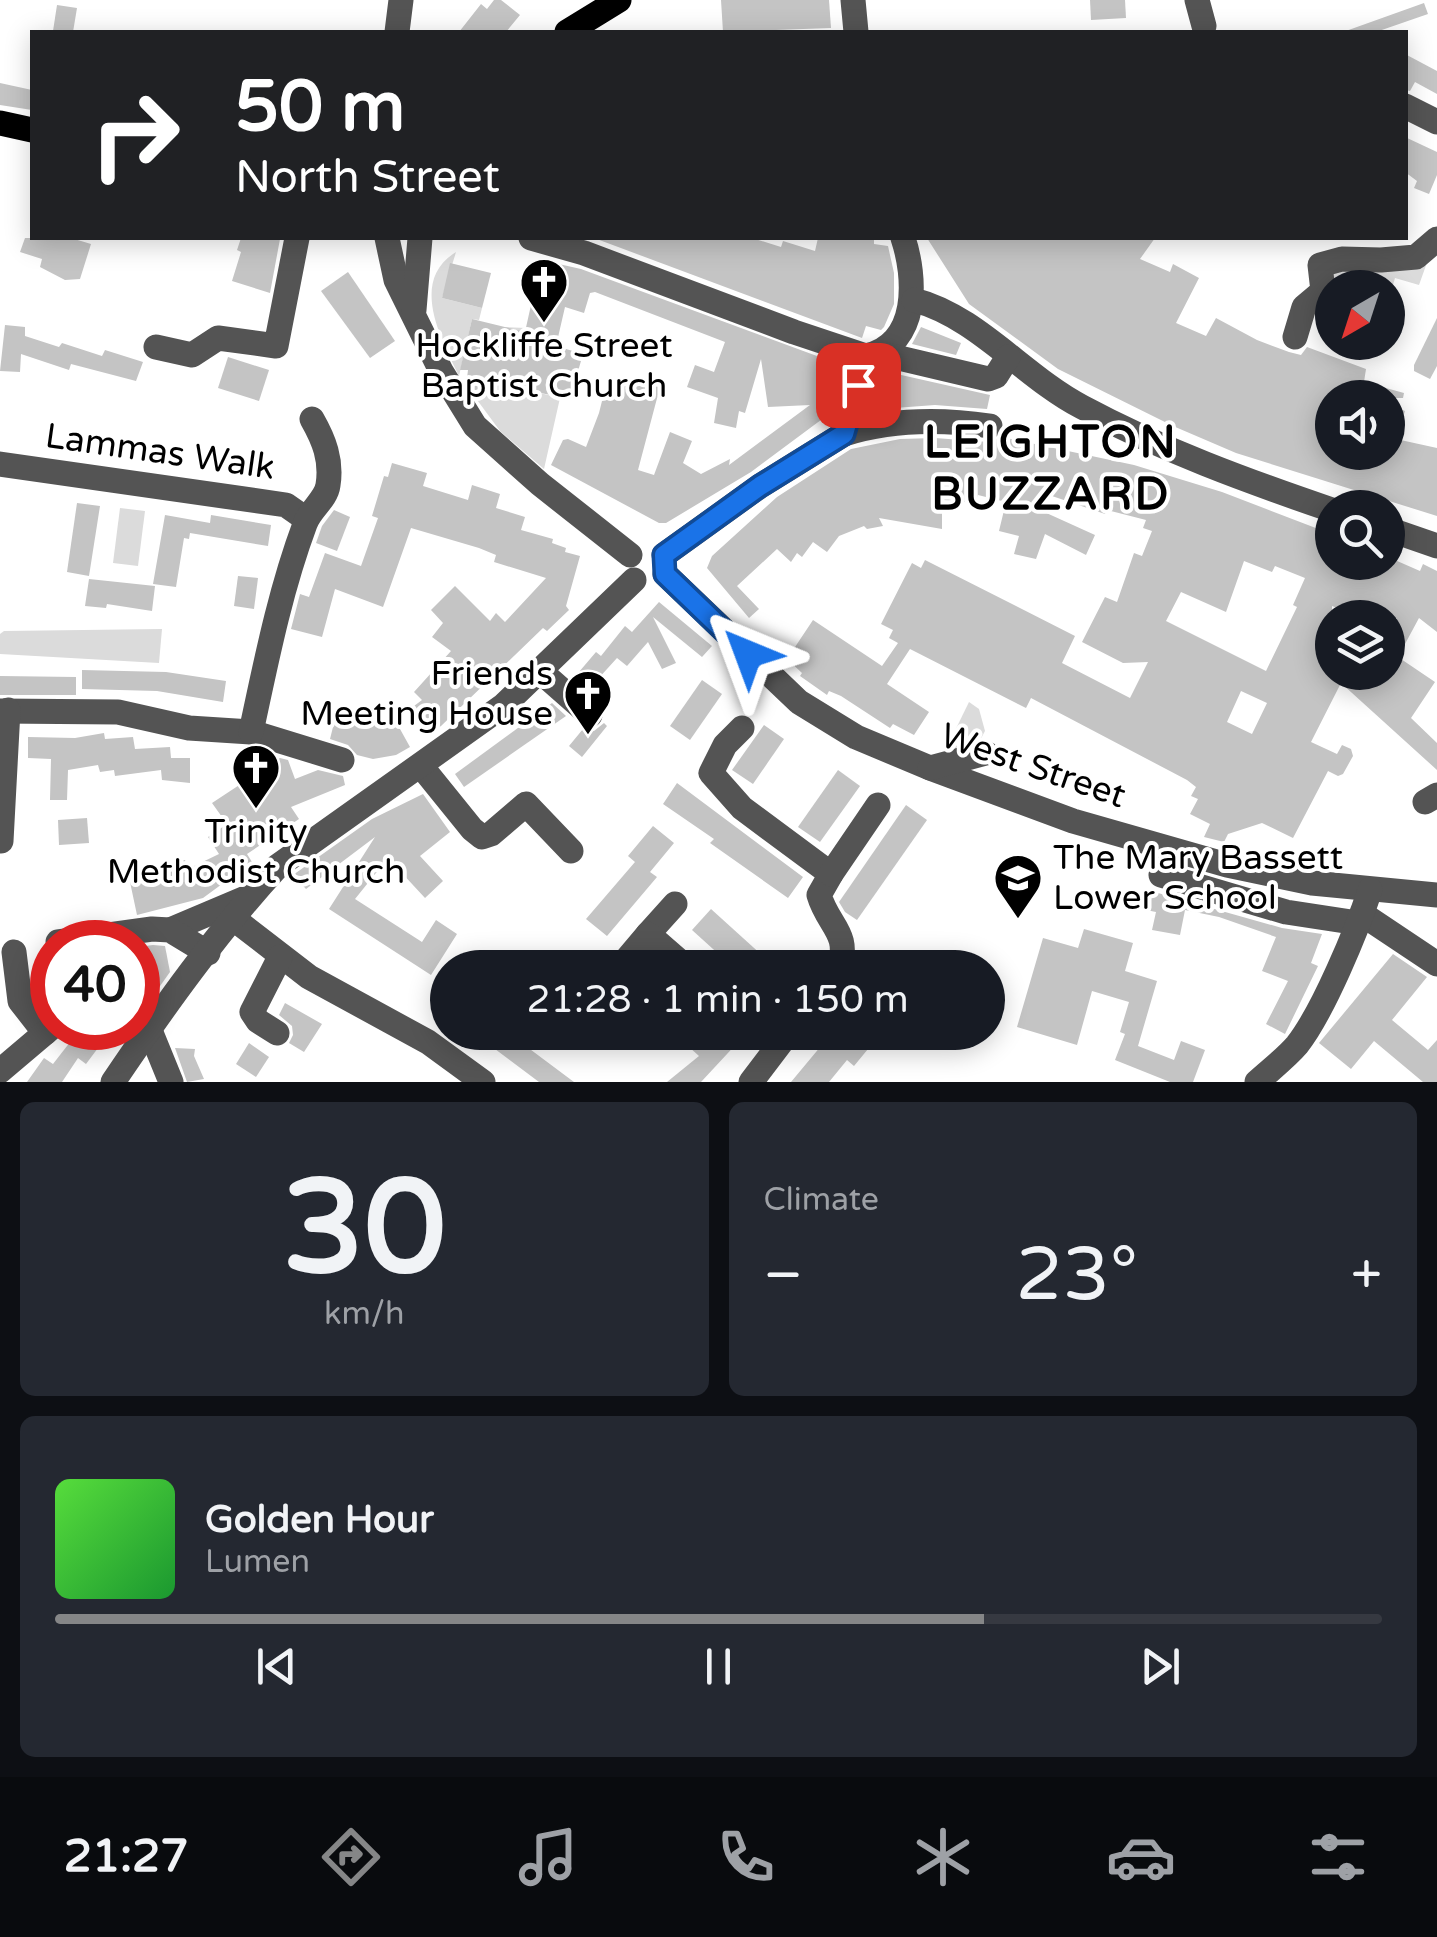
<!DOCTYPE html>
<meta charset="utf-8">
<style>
body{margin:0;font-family:"Varela Round",sans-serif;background:#242831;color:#f1f3f6;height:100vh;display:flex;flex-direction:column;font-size:38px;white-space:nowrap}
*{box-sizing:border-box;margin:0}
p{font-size:32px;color:#9ea1a6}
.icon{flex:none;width:55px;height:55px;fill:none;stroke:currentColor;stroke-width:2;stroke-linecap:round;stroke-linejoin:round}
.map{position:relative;height:1082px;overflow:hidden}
.panel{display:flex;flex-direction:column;gap:20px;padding:20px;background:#0d0f14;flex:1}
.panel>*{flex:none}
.guide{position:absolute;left:30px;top:30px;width:1378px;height:210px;border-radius:0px;box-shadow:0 5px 25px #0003;background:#202124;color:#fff;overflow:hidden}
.needle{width:65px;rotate:219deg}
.controls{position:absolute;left:1315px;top:270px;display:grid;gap:20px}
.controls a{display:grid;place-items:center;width:90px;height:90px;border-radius:50%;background:#171b24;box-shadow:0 5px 25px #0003;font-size:50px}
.speed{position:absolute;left:30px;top:920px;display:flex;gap:20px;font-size:50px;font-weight:700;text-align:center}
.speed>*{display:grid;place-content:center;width:130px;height:130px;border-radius:50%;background:#171b24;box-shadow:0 5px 25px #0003;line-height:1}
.speed .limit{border:15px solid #d22;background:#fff;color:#111}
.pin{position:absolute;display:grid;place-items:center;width:85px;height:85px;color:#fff;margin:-42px;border-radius:20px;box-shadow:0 5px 15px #0006}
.me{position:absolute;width:110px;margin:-55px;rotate:316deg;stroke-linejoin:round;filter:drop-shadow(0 0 8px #0008)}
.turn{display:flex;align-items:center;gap:35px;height:210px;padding:0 40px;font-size:45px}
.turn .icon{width:130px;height:130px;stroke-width:2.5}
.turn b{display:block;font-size:70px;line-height:85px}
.big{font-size:75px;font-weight:600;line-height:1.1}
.panel .tile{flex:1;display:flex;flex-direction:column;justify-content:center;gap:15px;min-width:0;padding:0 35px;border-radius:15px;background:#242831}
.panel .dial{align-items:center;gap:0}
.dial b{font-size:130px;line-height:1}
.song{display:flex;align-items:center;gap:30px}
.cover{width:120px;height:120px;border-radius:15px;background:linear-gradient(135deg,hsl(110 70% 55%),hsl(130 70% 35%))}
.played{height:10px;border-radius:5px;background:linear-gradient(90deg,#858687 70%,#363941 70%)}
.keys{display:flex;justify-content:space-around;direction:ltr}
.heat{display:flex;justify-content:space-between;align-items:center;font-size:55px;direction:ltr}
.panel .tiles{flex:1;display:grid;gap:20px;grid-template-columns:1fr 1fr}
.tile:last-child{grid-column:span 2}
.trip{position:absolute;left:430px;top:950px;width:575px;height:100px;border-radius:50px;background:#171b24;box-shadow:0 5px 25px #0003;font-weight:600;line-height:100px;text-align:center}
.tabs{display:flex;height:160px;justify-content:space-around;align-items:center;background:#090b0e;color:#9ea1a6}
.tabs .icon{width:70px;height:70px}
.tabs .on{color:#858687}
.tabs b{font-size:45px;color:#f1f3f6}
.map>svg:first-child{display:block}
.green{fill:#dbdbdb}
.building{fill:#c4c4c4;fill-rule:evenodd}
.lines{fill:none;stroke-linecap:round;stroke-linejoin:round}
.minor{stroke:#545454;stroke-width:25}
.major{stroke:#000;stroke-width:25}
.route-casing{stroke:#114b97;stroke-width:25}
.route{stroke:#1a73e8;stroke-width:18}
.labels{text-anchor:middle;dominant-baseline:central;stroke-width:8;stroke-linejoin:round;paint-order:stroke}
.poi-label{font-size:35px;fill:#000;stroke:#fff}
.street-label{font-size:35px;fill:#000;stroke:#fff}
.district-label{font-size:45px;font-weight:bold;letter-spacing:2.5px;fill:#000;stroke:#fff}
</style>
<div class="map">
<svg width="1437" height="1082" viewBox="0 0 1437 1082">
<rect width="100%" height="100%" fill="#fff"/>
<g class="green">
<path d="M456,252L442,298L482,308L479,320L472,319L459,376C441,338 409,281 456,252Z"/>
<path d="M1429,257L1419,285L1395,278L1388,302V288L1346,287L1326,278L1328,273Z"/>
<path d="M505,327L526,328L512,386L560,398L544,469L500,431L472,393L485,396L488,382H493Z"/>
<path d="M120,508L145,511L138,566L113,563Z"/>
<path d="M162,629L159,663L0,654V634L4,631Z"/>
<path d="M969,702L979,709L985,731L977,746L956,751L947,747Z"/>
</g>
<g class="building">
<path d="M494,0H501L520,15L506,32H459L481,4L487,9Z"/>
<path d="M721,0H829L831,28L723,32Z"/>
<path d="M1090,0H1125L1126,18L1091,20Z"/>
<path d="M1424,3L1428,14L1376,32H1343Z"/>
<path d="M57,5L77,8L73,32L53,31Z"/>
<path d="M1405,54L1437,71V94L1415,82L1410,91L1405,90Z"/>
<path d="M0,83L32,90V110L0,105Z"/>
<path d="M1405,137L1437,152V175L1429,194L1414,188L1417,181L1405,172Z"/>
<path d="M25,238H71L91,244L80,279L65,280L40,267L42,259L20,252Z"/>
<path d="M241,238L280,239L270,293L232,281L241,252L237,250Z"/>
<path d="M594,238H752L781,247L783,241L815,251L818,238H874V244L888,246L894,273V304L884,327L881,330L866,326L862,338Z"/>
<path d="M927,238H1155L1140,259L1170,272L1173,264L1199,278L1176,323L1206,336L1216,318L1257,340L1289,352L1301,355L1307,347L1366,369L1364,382L1404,393L1403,398H1332V452H1388V404L1405,411L1396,439L1437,448V516L1236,453L1173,426L1058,369L969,304Z"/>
<path d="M541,260L581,269L844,366L829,414L751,472L666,523H659L551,465L563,440L568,439L586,447L599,413L608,377L660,387L638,470L654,475L670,432L692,441L683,463L701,474L730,459L729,465L810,405L768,407L761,359L745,413L739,411L736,428L714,423L718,398L687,387L695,365L714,372L725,342L595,292L590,293L584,313L565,307L556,346L583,354L570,399L488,382L485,396L474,393L475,380L467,378L468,370H460L472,319L525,332Z"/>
<path d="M450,263L491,273L482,308L442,298Z"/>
<path d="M348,272L395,341L370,358L321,291Z"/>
<path d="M1437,318V366L1430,379L1414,371V365Z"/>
<path d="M5,325L25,327V336L59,347L62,343L102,356L105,350L143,362L136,381L71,364L69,370L21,354L20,372L0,371Z"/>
<path d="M921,327L961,343L956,355L912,344Z"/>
<path d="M228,357L269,370L259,401L218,388Z"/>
<path d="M879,370L990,395L987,409L935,405L868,410Z"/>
<path d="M1002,437L1134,465L1222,492L1321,530L1332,534V562H1388V557L1420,571L1423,564L1437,571V632L1419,618L1398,657L1435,682L1411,718L1437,743V770L1341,683L1311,742L1337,754L1342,745L1351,749L1353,756L1343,774L1338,776L1328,771L1293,838L1262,823L1228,834L1224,842L1204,837L1210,824L1190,814L1198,799L1191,796L1196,787L1187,780L1031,698L1026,708L910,649L887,684L929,712L914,735L893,724L890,728L841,696L829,691L827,695L800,676L802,673L787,659L813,620L882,666L898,643L889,638L893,630L881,624L912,563L921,568L925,560L1075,636L1062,663L1130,698L1148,662L1123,663L1082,642L1105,597L1117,602L1134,553L1142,556L1152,531L1143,528L1146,520L1107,510L1105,514L1049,495L1042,511L1095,535L1086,555L1045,534L1036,559L1014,554L1019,536L999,531L1006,502L978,495L975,503L942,500V529L879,518L883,526L867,529L864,526L839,536L827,552L813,542L802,557L797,553L791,562L777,549L737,586L759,609L749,618L707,568L712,556L777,497L851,449L900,439L935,438L989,442ZM1244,561L1272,572L1275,566L1305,578L1293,605L1297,607L1266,671L1166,621L1181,592L1226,612ZM1332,606L1364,618H1397L1388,636V672H1332ZM1241,691L1267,703L1252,734L1227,722Z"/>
<path d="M392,463L427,473L423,486L468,500L472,485L500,494L496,508L525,517L521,530L553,539L552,543L566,548L565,552L580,556L566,606L569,610L547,631L543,628L441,726L428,735L410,709L422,700L414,692L451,651L432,637L443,623L431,610L455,586L490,621L496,613L505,622L546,578L494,562L496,555L479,548L411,528L383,607L335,589L322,637L291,629L300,594L309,597L325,553L361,566L378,518L372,516L384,476L388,477Z"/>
<path d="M77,503L100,506L89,576L67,572Z"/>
<path d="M334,510L350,517L337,551L316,543L322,526Z"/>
<path d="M165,515L210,523L211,515L271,525L268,546L190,533L189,539L184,538L176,587L153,584Z"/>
<path d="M238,576L258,578L254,609L234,606Z"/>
<path d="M89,579L155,586L152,611L107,604L106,608L85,606Z"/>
<path d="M659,602L712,646L702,657L653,617L676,663L662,669L648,642L627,666L617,658L587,691L573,679L596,652L601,656L625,626L632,632Z"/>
<path d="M82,670L166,672L226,681L223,702L157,691L82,689Z"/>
<path d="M0,676L76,677V695H0Z"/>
<path d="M702,680L722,694L690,740L670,726Z"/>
<path d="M552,703L566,716L464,787L455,774Z"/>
<path d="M337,711L389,724L395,720L410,747L396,755L373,759L357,755L348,745L330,739Z"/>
<path d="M604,723L607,726L582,757L569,746L583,729L594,731Z"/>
<path d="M764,725L784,739L753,784L732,770Z"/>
<path d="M104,733L105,739L133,737L135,749L170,747L171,758H190V783L162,780L161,770L115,776L114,770L100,772L98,765L68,770L67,800H50L51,759L28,758V737L75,738Z"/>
<path d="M280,758L288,760L295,779L318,770L343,776L345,785L291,807L299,819L247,854L252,862L203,898L137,915L130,882L156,877L155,870L185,860L188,869L219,854L208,837L227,824L212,803Z"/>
<path d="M838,770L860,786L820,842L798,827Z"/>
<path d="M677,783L803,877L788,898L710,843L714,839L663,804Z"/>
<path d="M423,794L450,832L420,856L443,881L425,898L388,858L355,899L422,942L436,920L457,934L431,975L329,909L375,837L306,889L293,875L372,819Z"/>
<path d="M906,805L927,820L857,920L845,912L839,902Z"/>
<path d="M87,818L89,843L59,845L58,820Z"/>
<path d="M653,826L674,843L650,872L657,877L607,936L586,919L635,862L628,856Z"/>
<path d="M1151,891L1282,928L1322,934L1311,963L1318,966L1285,1034L1266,1024L1288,981L1262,971L1276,937L1219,917L1185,910L1180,935L1152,930L1156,912L1146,910Z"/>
<path d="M711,909L776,968H734L692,930Z"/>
<path d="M1084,929L1133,943L1125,971L1157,981L1138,1046L1174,1060L1181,1041L1205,1050L1193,1082H1170L1115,1060L1125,1034L1120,1032L1129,1002L1092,991L1077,1045L1017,1027L1043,938L1078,948Z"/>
<path d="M153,945L165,946L170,972L138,1017V947Z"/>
<path d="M1393,954L1427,977L1392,1020L1428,1050L1437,1040V1082H1423L1374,1041L1351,1069L1319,1043Z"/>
<path d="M285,1003L322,1024L304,1052L289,1043L293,1035L292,1026L279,1015Z"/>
<path d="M81,1028H113L86,1064L78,1058L62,1082H27L44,1058L53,1064Z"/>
<path d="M464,1032H507L574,1082H539L491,1046L487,1050Z"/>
<path d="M717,1032H732L740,1040L701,1082H667L699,1056L688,1046L699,1033L709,1042Z"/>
<path d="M843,1032H882L854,1066L847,1060L829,1082H791L826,1040L832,1045Z"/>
<path d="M249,1043L269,1057L256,1077L236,1064Z"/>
<path d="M175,1048L195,1049L194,1056L204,1079L187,1082Z"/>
</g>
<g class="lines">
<g class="minor">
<path d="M853,0L856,32"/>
<path d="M1197,0L1204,26"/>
<path d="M397,32L401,0"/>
<path d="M1405,106L1437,122"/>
<path d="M387,238L396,280L441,371L475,426L540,484L630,555"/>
<path d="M531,238L584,253L794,332L866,356C920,344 916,277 903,238"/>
<path d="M914,300C977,316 1024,377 1082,407C1162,450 1247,481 1332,510"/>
<path d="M414,310L420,238"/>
<path d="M1295,337L1304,307L1323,291L1320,265L1342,259L1381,260L1416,257L1437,239"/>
<path d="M156,347L192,355L218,338L276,346L297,238"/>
<path d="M878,353L988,379L996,376L1008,357"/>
<path d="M844,434C891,419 942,419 990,426"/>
<path d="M0,464L286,505L306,519"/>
<path d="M1388,529L1437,546"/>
<path d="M664,555L760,486L844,434L866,356"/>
<path d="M665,574L799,702L856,737L930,768L1073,821L1227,865L1312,883L1437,895"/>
<path d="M540,671L590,715"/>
<path d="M0,711L118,712L189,728L251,732L342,760"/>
<path d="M742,728L725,745L711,773L742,808L831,874L819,895C828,926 851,933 839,968"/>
<path d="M251,732C266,662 280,591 305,524C310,509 326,500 328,485C332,460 324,440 312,419"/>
<path d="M421,766L472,829L482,837L491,834L526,804L571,851"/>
<path d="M930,768L986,753"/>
<path d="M1425,802L1437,795"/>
<path d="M1,841L8,710"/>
<path d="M831,874L878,805"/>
<path d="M1161,875L1286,912L1358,923"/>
<path d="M1362,914L1437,964"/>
<path d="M234,919L309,977L428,1042L483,1082"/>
<path d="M170,930L248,897"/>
<path d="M648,934L675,904"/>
<path d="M58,942L152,929L170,930L208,953"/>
<path d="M14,952L20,1001L45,1033"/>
<path d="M621,966L648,934L687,968"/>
<path d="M149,1028L171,1082"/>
<path d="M277,1033L258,1021L252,1012L280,957"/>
<path d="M0,1071L52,1027"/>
<path d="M113,1082C163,1008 217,932 278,866L503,706L634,580"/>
<path d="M751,1082L789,1032"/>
<path d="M1257,1082C1270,1070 1286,1058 1297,1045C1323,1012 1357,930 1370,890"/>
</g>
<g class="major">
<path d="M567,32L619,0"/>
<path d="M0,123L32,130"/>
</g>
</g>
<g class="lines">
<g class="route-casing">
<path id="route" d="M748,654L665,574L664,555L760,486L844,434L858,385"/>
</g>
<use href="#route" class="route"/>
</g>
<defs>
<g id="church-pin" transform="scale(2.5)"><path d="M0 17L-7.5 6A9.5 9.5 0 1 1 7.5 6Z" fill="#000" stroke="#fff"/><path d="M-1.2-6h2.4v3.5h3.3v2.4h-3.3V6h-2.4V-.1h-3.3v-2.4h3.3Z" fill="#fff"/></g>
<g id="school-pin" transform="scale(2.5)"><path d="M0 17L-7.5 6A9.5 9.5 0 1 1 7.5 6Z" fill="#000" stroke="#fff"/><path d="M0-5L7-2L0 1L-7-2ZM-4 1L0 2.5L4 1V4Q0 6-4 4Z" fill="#fff"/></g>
</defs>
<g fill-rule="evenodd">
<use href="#church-pin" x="544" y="282"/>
<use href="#church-pin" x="588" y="694"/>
<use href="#church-pin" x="256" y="768"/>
<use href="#school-pin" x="1018" y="878"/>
</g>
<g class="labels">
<g class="poi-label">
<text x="544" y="346">Hockliffe Street<tspan x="544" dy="40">Baptist Church</tspan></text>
<text x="553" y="674" text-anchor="end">Friends<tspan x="553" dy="40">Meeting House</tspan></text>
<text x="256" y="832">Trinity<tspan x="256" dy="40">Methodist Church</tspan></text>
<text x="1053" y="858" text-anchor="start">The Mary Bassett<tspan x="1053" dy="40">Lower School</tspan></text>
</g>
<g class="street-label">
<text transform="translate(160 452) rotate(8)">Lammas Walk</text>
<text transform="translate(1033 766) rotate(19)">West Street</text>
</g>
<g class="district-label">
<text x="1051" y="443">LEIGHTON<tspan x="1051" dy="52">BUZZARD</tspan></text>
</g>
</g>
</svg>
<div class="controls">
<a><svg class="needle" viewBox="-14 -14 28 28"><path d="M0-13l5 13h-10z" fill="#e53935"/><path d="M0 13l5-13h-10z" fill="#9ea1a6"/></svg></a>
<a><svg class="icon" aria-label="sound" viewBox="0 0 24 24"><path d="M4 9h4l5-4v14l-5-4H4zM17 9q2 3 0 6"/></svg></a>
<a><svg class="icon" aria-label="search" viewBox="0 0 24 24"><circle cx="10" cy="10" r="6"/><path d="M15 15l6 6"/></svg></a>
<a><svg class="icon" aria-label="layers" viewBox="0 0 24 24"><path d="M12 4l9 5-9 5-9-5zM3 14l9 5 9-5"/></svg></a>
</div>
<div class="speed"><div class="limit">40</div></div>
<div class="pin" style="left:858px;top:385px;background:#d93025"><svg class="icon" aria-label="arrive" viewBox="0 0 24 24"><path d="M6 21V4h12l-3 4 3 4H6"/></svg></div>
<svg class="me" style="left:748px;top:654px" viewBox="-20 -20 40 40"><path d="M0-17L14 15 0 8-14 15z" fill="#1a73e8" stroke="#fff" stroke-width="4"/></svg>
<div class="trip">21:28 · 1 min · 150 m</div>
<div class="guide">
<div class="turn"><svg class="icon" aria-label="right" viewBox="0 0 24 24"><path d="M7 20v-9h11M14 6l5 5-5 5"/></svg><div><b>50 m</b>North Street</div></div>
</div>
</div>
<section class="panel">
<div class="tiles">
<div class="tile dial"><b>30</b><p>km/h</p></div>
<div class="tile"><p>Climate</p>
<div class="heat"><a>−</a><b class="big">23°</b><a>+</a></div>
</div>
<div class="tile">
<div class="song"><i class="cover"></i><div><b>Golden Hour</b><p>Lumen</p></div></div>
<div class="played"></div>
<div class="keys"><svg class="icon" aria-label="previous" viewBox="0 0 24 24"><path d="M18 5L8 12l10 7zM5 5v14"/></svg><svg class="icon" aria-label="pause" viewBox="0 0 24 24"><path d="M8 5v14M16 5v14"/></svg><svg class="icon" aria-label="next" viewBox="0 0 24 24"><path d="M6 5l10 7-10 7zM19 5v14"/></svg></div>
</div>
</div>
</section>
<nav class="tabs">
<b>21:27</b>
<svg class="icon on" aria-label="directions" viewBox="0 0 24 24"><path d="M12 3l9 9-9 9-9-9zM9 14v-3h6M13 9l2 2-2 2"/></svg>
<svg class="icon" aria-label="music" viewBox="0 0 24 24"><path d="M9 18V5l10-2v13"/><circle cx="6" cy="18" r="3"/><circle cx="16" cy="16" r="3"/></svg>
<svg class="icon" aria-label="phone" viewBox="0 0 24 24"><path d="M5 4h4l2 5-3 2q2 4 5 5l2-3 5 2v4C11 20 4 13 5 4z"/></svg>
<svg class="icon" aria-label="climate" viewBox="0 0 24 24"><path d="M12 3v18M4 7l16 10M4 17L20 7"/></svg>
<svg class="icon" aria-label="car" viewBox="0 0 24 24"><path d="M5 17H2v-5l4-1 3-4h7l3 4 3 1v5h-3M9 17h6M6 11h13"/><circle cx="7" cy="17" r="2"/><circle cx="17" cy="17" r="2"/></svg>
<svg class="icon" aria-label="filters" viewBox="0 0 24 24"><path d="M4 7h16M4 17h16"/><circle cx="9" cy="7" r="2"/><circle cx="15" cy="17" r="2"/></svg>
</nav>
